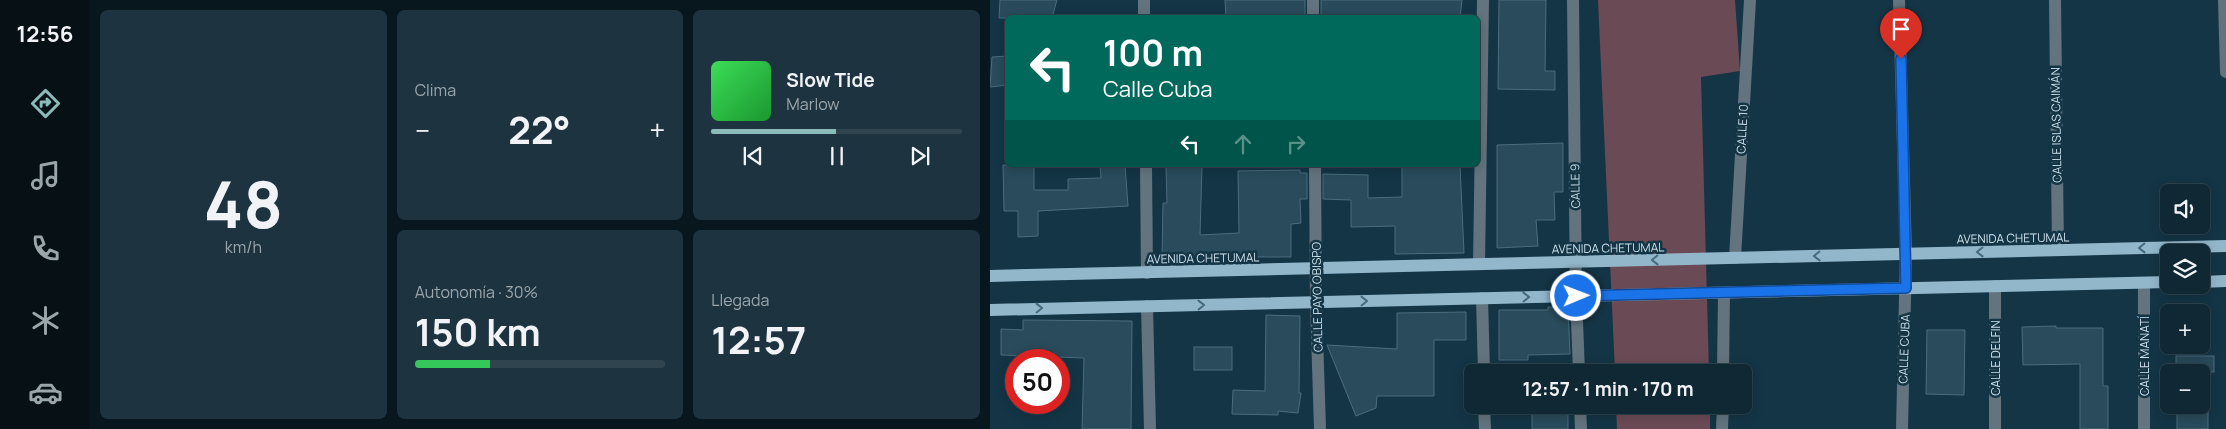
<!DOCTYPE html>
<html lang="es">
<meta charset="utf-8">
<style>
body{margin:0;font-family:Manrope,sans-serif;background:#1d3440;color:#f1f3f6;height:100vh;display:flex;flex-direction:column;font-size:19px;white-space:nowrap}
*{box-sizing:border-box;margin:0}
p{font-size:16px;color:#9ba6ac}
.icon{flex:none;width:28px;height:28px;fill:none;stroke:currentColor;stroke-width:2;stroke-linecap:round;stroke-linejoin:round}
.map{position:relative;flex:1;overflow:hidden}
.details{display:flex;flex-direction:column;gap:10px;padding:10px;background:#08161d;width:900px}
.details>*{flex:none}
.banner{position:absolute;left:15px;top:15px;width:475px;height:152px;border-radius:8px;box-shadow:0 2px 12px #0003,0 0 0 1px #2f444f;background:#00695c;color:#fff;overflow:hidden}
.fabs{position:absolute;left:1170px;top:184px;display:grid;gap:10px}
.fabs a{display:grid;place-items:center;width:50px;height:50px;border-radius:8px;background:#0f2834;box-shadow:0 2px 12px #0003,0 0 0 1px #2f444f;font-size:25px}
.speed{position:absolute;left:15px;top:349px;display:flex;gap:10px;font-size:25px;font-weight:700;text-align:center}
.speed>*{display:grid;place-content:center;width:65px;height:65px;border-radius:50%;background:#0f2834;box-shadow:0 2px 12px #0003,0 0 0 1px #2f444f;line-height:1}
.speed .limit{border:8px solid #d22;background:#fff;color:#111}
.pin{position:absolute;display:grid;place-items:center;width:42px;height:42px;color:#fff;margin:-51px -21px;border-radius:50% 50% 50% 0;rotate:-45deg;box-shadow:0 0 5px #0007}
.pin .icon{rotate:45deg}
.me{position:absolute;width:55px;margin:-28px;rotate:89deg;stroke-linejoin:round;filter:drop-shadow(0 0 4px #0008)}
.turn{display:flex;align-items:center;gap:18px;height:105px;padding:0 15px;font-size:22px}
.turn .icon{width:65px;height:65px;stroke-width:2.5}
.turn b{display:block;font-size:35px;line-height:42px}
.lanes{display:flex;align-items:center;height:48px;padding:0 15px;background:#0003;justify-content:center;gap:25px;direction:ltr}
.lanes .off{opacity:.35}
.big{font-size:38px;font-weight:700;line-height:1.1}
.details .tile{flex:1;display:flex;flex-direction:column;justify-content:center;gap:8px;min-width:0;padding:0 18px;border-radius:8px;background:#1d3440}
.details .dial{align-items:center;gap:0}
.dial b{font-size:65px;line-height:1}
.song{display:flex;align-items:center;gap:15px}
.cover{width:60px;height:60px;border-radius:8px;background:linear-gradient(135deg,hsl(130 70% 55%),hsl(130 70% 35%))}
.played{height:5px;border-radius:2px;background:linear-gradient(90deg,#8bbbb9 50%,#2f444f 50%)}
.keys{display:flex;justify-content:space-around;direction:ltr}
.heat{display:flex;justify-content:space-between;align-items:center;font-size:28px;direction:ltr}
.charge{height:8px;border-radius:4px;background:linear-gradient(90deg,#34c759 30%,#2f444f 0)}
.details .tiles{flex:1;display:grid;gap:10px;grid-template-columns:repeat(3,1fr)}
.tile:first-child{grid-row:span 2}
.trip{position:absolute;left:474px;top:364px;width:288px;height:50px;border-radius:8px;background:#0f2834;box-shadow:0 2px 12px #0003,0 0 0 1px #2f444f;font-weight:700;line-height:50px;text-align:center}
main{display:flex;flex:1;min-height:0}
.menu{display:flex;flex-direction:column;width:90px;justify-content:space-around;align-items:center;background:#061015;color:#9ba6ac}
.menu .icon{width:35px;height:35px}
.menu .current{color:#8bbbb9}
.menu b{font-size:22px;color:#f1f3f6}
.map>svg:first-child{display:block}
.green{fill:#6a4a55}
.building{fill:#294b5b;stroke:#4b6d7f}
.lines{fill:none;stroke-linecap:round;stroke-linejoin:round}
.minor{stroke:#63747e;stroke-width:12}
.major{stroke:#92b7cb;stroke-width:12}
.oneway{stroke:#46697b}
.route-casing{stroke:#114b97;stroke-width:12}
.route{stroke:#1a73e8;stroke-width:9}
.labels{text-anchor:middle;dominant-baseline:central;stroke-width:5;stroke-linejoin:round;paint-order:stroke}
.street-label{font-size:12px;fill:#cddfea;stroke:#143546}
</style>
<main>
<nav class="menu">
<b>12:56</b>
<svg class="icon current" aria-label="directions" viewBox="0 0 24 24"><path d="M12 3l9 9-9 9-9-9zM9 14v-3h6M13 9l2 2-2 2"/></svg>
<svg class="icon" aria-label="music" viewBox="0 0 24 24"><path d="M9 18V5l10-2v13"/><circle cx="6" cy="18" r="3"/><circle cx="16" cy="16" r="3"/></svg>
<svg class="icon" aria-label="phone" viewBox="0 0 24 24"><path d="M5 4h4l2 5-3 2q2 4 5 5l2-3 5 2v4C11 20 4 13 5 4z"/></svg>
<svg class="icon" aria-label="climate" viewBox="0 0 24 24"><path d="M12 3v18M4 7l16 10M4 17L20 7"/></svg>
<svg class="icon" aria-label="car" viewBox="0 0 24 24"><path d="M5 17H2v-5l4-1 3-4h7l3 4 3 1v5h-3M9 17h6M6 11h13"/><circle cx="7" cy="17" r="2"/><circle cx="17" cy="17" r="2"/></svg>
</nav>
<section class="details">
<div class="tiles">
<div class="tile dial"><b>48</b><p>km/h</p></div>
<div class="tile"><p>Clima</p>
<div class="heat"><a>−</a><b class="big">22°</b><a>+</a></div>
</div>
<div class="tile">
<div class="song"><i class="cover"></i><div><b>Slow Tide</b><p>Marlow</p></div></div>
<div class="played"></div>
<div class="keys"><svg class="icon" aria-label="previous" viewBox="0 0 24 24"><path d="M18 5L8 12l10 7zM5 5v14"/></svg><svg class="icon" aria-label="pause" viewBox="0 0 24 24"><path d="M8 5v14M16 5v14"/></svg><svg class="icon" aria-label="next" viewBox="0 0 24 24"><path d="M6 5l10 7-10 7zM19 5v14"/></svg></div>
</div>
<div class="tile"><p>Autonomía · 30%</p><b class="big">150 km</b><div class="charge"></div></div>
<div class="tile"><p>Llegada</p><b class="big">12:57</b></div>
</div>
</section>
<div class="map">
<svg width="1236" height="429" viewBox="0 0 1236 429">
<rect width="100%" height="100%" fill="#143546"/>
<g class="green">
<path d="M608,0H745L750,71L711,77L719,372H625Z"/>
<path d="M626,405H720V429H627Z"/>
</g>
<g class="building">
<path d="M10,0H67L62,18H9Z"/>
<path d="M235,0H315V18H236Z"/>
<path d="M331,0H472L470,18L331,17Z"/>
<path d="M509,0H556L555,71H565V90L508,89Z"/>
<path d="M18,56V85L0,87L2,57Z"/>
<path d="M573,143V192H564L565,220H546L548,246L507,248V145Z"/>
<path d="M13,165H44V190H78V179L111,178L110,165H135L138,206L48,211V236L28,237V211H14Z"/>
<path d="M176,165H212L210,235L249,233L248,171L310,170V173H317V199H310L311,223L301,224V257H209V260L172,259L173,203H177Z"/>
<path d="M412,165H470L474,253L405,254V226L361,227V200L333,199V174L378,175V198L412,197Z"/>
<path d="M558,307H578L580,354L538,355V360H509V310H558Z"/>
<path d="M476,312V340H444V396H387L386,408L366,416L337,345L407,349V313Z"/>
<path d="M276,315L310,316L309,393H311L308,413L288,411V415L242,414L243,390L275,391Z"/>
<path d="M33,320L142,321L141,429H92L94,358L11,355V329L33,330Z"/>
<path d="M1066,326V328H1113V386H1118V429H1090V364L1033,365L1032,327Z"/>
<path d="M937,330H975L974,395L936,394Z"/>
<rect x="204" y="347" width="38" height="23"/>
<rect x="1186" y="356" width="38" height="16"/>
<rect x="542" y="405" width="36" height="24"/>
<rect x="1187" y="405" width="31" height="24"/>
</g>
<g class="lines">
<g class="minor">
<path d="M154,0V18"/>
<path d="M323,0V18"/>
<path d="M583,0L586,296L589,372"/>
<path d="M909,0L916,254L912,429"/>
<path d="M1065,0L1068,250"/>
<path d="M1234,0L1236,72"/>
<path d="M156,165L157,273"/>
<path d="M325,165L326,302L330,429"/>
<path d="M745,258L760,0"/>
<path d="M489,264L493,0"/>
<path d="M492,298L494,372"/>
<path d="M157,306L160,429"/>
<path d="M733,372L734,293"/>
<path d="M494,405L495,429"/>
<path d="M590,405L591,429"/>
<path d="M732,429L733,405"/>
<path d="M1005,429V286"/>
<path d="M1154,429V283"/>
</g>
<g class="major">
<path d="M0,276L1236,246"/>
<path d="M1211,282L1236,281"/>
<path d="M0,310L1179,282"/>
</g>
</g>
<defs><path id="oneway-chevron" d="M-2-3.5L2.5 0L-2 3.5" fill="none" stroke-width="1.6" stroke-linecap="round" stroke-linejoin="round" transform="scale(1.25)"/></defs>
<g class="oneway">
<use href="#oneway-chevron" transform="translate(1152 248) rotate(179)"/>
<use href="#oneway-chevron" transform="translate(990 252) rotate(179)"/>
<use href="#oneway-chevron" transform="translate(827 256) rotate(179)"/>
<use href="#oneway-chevron" transform="translate(665 260) rotate(179)"/>
<use href="#oneway-chevron" transform="translate(536 297) rotate(-1)"/>
<use href="#oneway-chevron" transform="translate(374 301) rotate(-1)"/>
<use href="#oneway-chevron" transform="translate(211 305) rotate(-1)"/>
<use href="#oneway-chevron" transform="translate(49 308) rotate(-1)"/>
</g>
<g class="lines">
<g class="route-casing">
<path id="route" d="M586,296L916,288L911,59"/>
</g>
<use href="#route" class="route"/>
</g>
<g class="labels">
<g class="street-label">
<text transform="translate(1066 125) rotate(-91)">CALLE ISLAS CAIMÁN</text>
<text transform="translate(752 129) rotate(-87)">CALLE 10</text>
<text transform="translate(585 186) rotate(-91)">CALLE 9</text>
<text transform="translate(1023 238) rotate(-1)">AVENIDA CHETUMAL</text>
<text transform="translate(618 248) rotate(-1)">AVENIDA CHETUMAL</text>
<text transform="translate(213 258) rotate(-1)">AVENIDA CHETUMAL</text>
<text transform="translate(327 297) rotate(-91)">CALLE PAYO OBISPO</text>
<text transform="translate(914 349) rotate(-88)">CALLE CUBA</text>
<text transform="translate(1154 356) rotate(-90)">CALLE MANATÍ</text>
<text transform="translate(1005 358) rotate(-90)">CALLE DELFIN</text>
</g>
</g>
</svg>
<div class="fabs">
<a><svg class="icon" aria-label="sound" viewBox="0 0 24 24"><path d="M4 9h4l5-4v14l-5-4H4zM17 9q2 3 0 6"/></svg></a>
<a><svg class="icon" aria-label="layers" viewBox="0 0 24 24"><path d="M12 4l9 5-9 5-9-5zM3 14l9 5 9-5"/></svg></a>
<a>+</a>
<a>−</a>
</div>
<div class="speed"><div class="limit">50</div></div>
<div class="pin" style="left:911px;top:59px;background:#d93025"><svg class="icon" aria-label="arrive" viewBox="0 0 24 24"><path d="M6 21V4h12l-3 4 3 4H6"/></svg></div>
<svg class="me" style="left:586px;top:296px" viewBox="-20 -20 40 40"><circle r="17" fill="#1a73e8" stroke="#fff" stroke-width="3"/><path d="M0-11L8 9 0 5-8 9z" fill="#fff"/></svg>
<div class="trip">12:57 · 1 min · 170 m</div>
<div class="banner">
<div class="turn"><svg class="icon" aria-label="left" viewBox="0 0 24 24"><path d="M17 20v-9H6M10 6l-5 5 5 5"/></svg><div><b>100 m</b>Calle Cuba</div></div>
<div class="lanes"><svg class="icon" aria-label="left" viewBox="0 0 24 24"><path d="M17 20v-9H6M10 6l-5 5 5 5"/></svg><svg class="icon off" aria-label="ahead" viewBox="0 0 24 24"><path d="M12 20V5M6 11l6-6 6 6"/></svg><svg class="icon off" aria-label="right" viewBox="0 0 24 24"><path d="M7 20v-9h11M14 6l5 5-5 5"/></svg></div>
</div>
</div>
</main>
